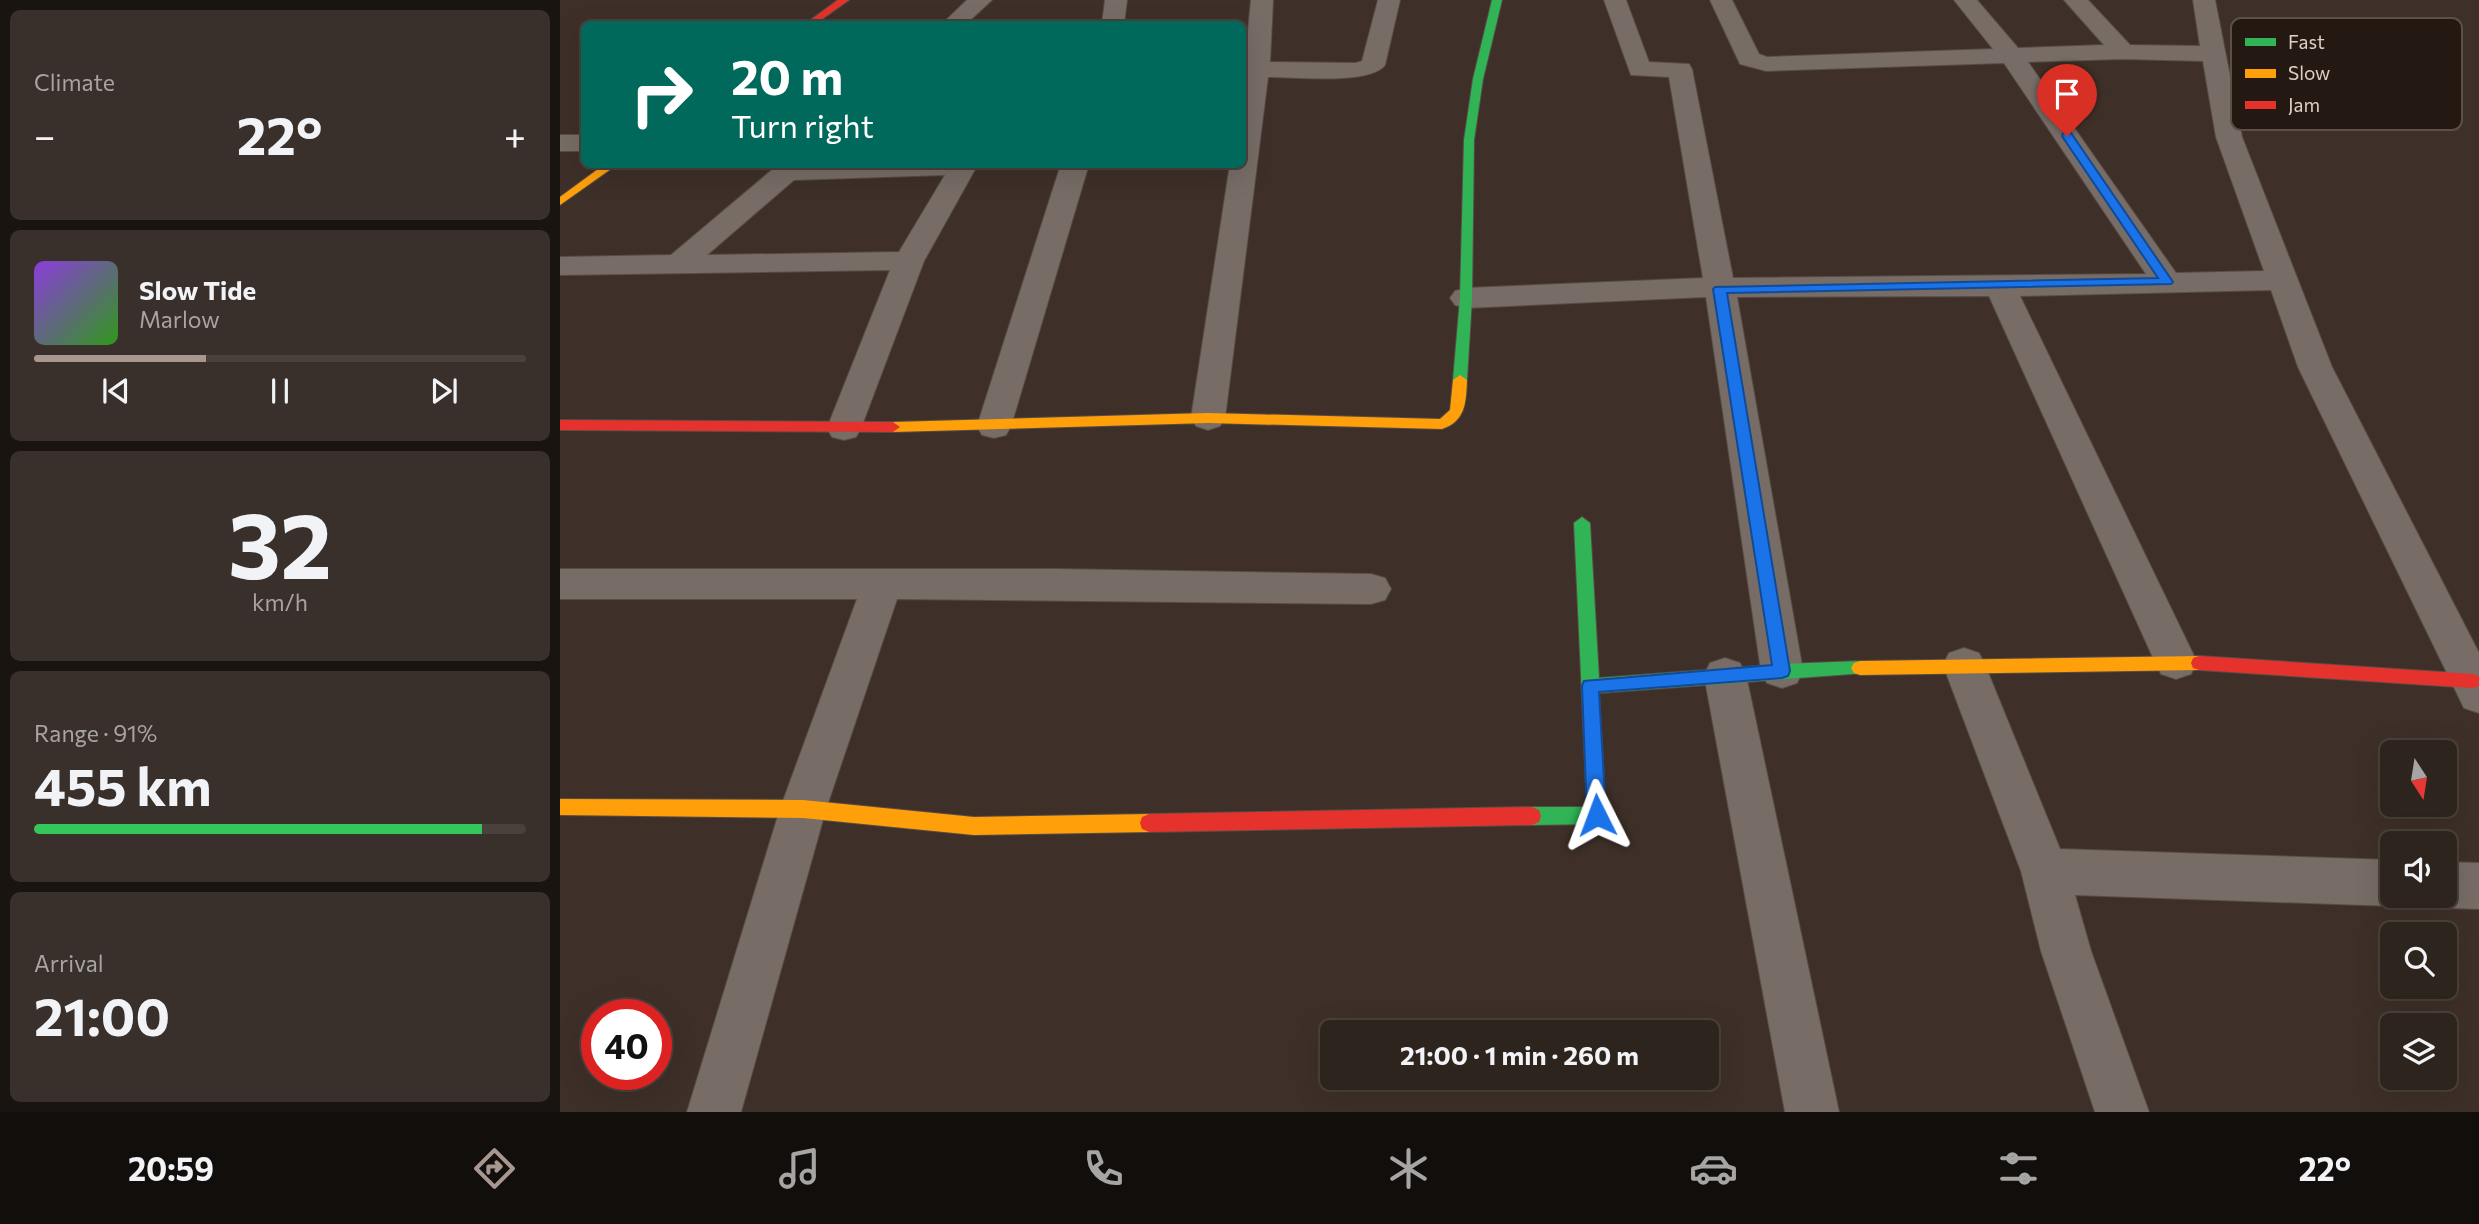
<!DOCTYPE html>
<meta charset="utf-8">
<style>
body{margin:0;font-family:Commissioner,sans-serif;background:#3a302b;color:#f1f3f6;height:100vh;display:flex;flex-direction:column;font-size:26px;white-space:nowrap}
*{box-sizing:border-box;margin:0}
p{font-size:23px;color:#a7a4a4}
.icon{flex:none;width:38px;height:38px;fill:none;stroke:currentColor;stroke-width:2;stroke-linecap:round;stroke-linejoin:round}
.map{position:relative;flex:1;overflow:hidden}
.side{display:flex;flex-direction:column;gap:10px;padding:10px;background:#191410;width:560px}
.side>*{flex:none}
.banner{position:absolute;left:21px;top:21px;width:665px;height:147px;border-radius:10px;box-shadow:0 7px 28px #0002,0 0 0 2px #49413c;background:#00695c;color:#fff;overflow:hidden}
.needle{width:46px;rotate:168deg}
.controls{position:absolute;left:1820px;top:740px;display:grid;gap:14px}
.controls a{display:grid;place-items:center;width:77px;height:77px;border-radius:10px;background:#2e241e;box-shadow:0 7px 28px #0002,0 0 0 2px #49413c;font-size:35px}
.speed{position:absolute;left:21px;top:999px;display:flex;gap:14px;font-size:35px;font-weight:700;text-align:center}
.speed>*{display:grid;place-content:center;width:91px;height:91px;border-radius:50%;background:#2e241e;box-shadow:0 7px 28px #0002,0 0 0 2px #49413c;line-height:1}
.speed .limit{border:10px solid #d22;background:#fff;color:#111}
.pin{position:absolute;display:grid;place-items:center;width:60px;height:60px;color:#fff;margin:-72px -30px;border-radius:50% 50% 50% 0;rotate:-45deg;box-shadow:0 0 7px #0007}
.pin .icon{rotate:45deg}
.me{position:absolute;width:77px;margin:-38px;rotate:357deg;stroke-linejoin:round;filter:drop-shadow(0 0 5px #0008)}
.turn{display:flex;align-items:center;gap:24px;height:147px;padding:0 35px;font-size:32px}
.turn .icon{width:91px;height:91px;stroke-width:2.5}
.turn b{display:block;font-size:49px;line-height:60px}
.big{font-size:52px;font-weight:700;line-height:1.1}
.side .card{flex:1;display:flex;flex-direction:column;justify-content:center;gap:10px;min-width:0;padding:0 24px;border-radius:10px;background:#3a302b}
.side .dial{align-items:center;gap:0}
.dial b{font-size:91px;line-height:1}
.song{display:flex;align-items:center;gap:21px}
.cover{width:84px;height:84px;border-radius:10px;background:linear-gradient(135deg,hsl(270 70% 55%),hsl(110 70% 35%))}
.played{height:7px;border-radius:4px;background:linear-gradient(90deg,#a7978f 35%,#49413c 35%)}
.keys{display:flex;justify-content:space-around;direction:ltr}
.heat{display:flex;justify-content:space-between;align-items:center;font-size:38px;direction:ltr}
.charge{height:10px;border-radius:5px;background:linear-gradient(90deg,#34c759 91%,#49413c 0)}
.trip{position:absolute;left:760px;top:1020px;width:399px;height:70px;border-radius:10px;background:#2e241e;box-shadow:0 7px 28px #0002,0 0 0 2px #49413c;font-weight:700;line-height:70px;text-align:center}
.dock{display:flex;height:112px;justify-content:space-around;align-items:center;background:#120e0c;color:#a7a4a4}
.dock .icon{width:49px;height:49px}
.dock .active{color:#a7978f}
.dock b{font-size:32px;color:#f1f3f6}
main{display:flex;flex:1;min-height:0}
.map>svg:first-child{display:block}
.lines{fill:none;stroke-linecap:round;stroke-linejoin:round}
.street-casing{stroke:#584c45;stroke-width:2}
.fast-casing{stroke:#584c45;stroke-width:2}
.slow-casing{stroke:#584c45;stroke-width:2}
.jam-casing{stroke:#584c45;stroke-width:2}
.street{fill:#776c66;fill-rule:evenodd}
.fast{fill:#30b455;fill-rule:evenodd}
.slow{fill:#ff9f0a;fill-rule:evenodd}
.jam{fill:#e5322d;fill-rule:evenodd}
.route{fill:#1a73e8;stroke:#114b97;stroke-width:2}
.key{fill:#241812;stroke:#5c4f48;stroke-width:2}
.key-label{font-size:19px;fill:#dfcfc7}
</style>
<main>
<section class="side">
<div class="card"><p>Climate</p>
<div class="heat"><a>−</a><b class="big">22°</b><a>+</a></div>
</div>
<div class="card">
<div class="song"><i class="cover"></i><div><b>Slow Tide</b><p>Marlow</p></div></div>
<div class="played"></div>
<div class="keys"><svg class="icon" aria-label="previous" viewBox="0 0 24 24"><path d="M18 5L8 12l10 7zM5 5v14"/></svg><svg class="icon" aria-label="pause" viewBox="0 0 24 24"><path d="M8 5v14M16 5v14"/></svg><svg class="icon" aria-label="next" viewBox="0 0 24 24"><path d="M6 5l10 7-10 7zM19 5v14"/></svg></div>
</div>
<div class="card dial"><b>32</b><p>km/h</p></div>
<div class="card"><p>Range · 91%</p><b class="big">455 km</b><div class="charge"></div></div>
<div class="card"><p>Arrival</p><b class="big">21:00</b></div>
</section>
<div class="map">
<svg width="1919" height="1112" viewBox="0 0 1919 1112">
<rect width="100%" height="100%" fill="#3e3028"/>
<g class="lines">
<g class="street-casing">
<g id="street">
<path d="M407,0H432L406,24H382Z"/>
<path d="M545,0H567L564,24H542Z"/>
<path d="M691,0H713L710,62L796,63L802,61L818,0H840L825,65C811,85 733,77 708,77L665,418L660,426L648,430L636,426L631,418L670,164H682V62H685Z"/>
<path d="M1044,0H1066L1089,62L1129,64L1132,69L1173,278L1586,274L1444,63L1206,71L1180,64L1150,0H1172L1199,54L1207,57L1433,49L1394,0H1417L1458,48L1544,45L1504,0H1528L1570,45L1640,46L1633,0H1655L1682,137L1772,367L1919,653V713L1904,708L1738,367L1711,290L1460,296L1637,662L1631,674L1616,679L1601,674L1595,662L1429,296L1177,297L1243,671L1237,683L1222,688L1207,683L1201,671L1146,297L906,308L895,305L890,298L895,291L906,288L1143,278L1109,77L1071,75ZM1563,59L1643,61L1656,137L1704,271L1616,273L1468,62Z"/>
<rect x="0" y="135" width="24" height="16"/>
<path d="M219,164H418L364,261L301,428L296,437L284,440L272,437L267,428L330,270L0,275V257L111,255ZM385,175L339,252L147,255L234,180Z"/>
<path d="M501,164H529L451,426L446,435L434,438L422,435L417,426Z"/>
<path d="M0,569H497L811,574L825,578L831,589L825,600L811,604L337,599L266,809L181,1112H127L220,809L297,599H0Z"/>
<path d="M1404,648L1419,653L1425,665L1500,849L1832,860V896H1850L1849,899L1832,906L1515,895L1531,951L1589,1112H1535L1481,951L1461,871L1383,665L1389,653Z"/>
<path d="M1165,658L1180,663L1186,675L1279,1112H1225L1144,675L1150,663Z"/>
<path d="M1885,862L1919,863V909L1885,908L1868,901L1866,896H1885Z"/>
</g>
</g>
<g class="fast-casing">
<g id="fast">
<path d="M932,0H942L923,79L914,140L912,298L907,380L900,385L893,380L900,298L904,140L913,79Z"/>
<path d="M1022,517L1030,523L1039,678L1222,664L1300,661L1306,663L1309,668L1306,673L1039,693L1046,815L1044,821L1037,824L972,825L965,822L963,816L965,810L972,807H1027L1014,523Z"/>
</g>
</g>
<g class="slow-casing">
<g id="slow">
<path d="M45,164H58L0,205V197Z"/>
<path d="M900,375L907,380C906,402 906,421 882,429L648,423L333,432L326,427L333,422L648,413L880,419L890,410L893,380Z"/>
<path d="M1639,656L1645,658L1647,663L1645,668L1639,670L1300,675L1294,673L1291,668L1294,663L1300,661Z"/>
<path d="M0,799L243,800L414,817L589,814L596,817L598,823L596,829L589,832L414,835L243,818L0,815Z"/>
</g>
</g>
<g class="jam-casing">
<g id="jam">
<path d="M278,0H289L255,24H245Z"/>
<path d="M0,420L333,422L340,427L333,432L0,430Z"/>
<path d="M1639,656L1913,674L1919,676V686L1913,688L1639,670L1633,668L1631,663L1633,658Z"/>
<path d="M972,807L979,810L981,816L979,822L972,825L589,832L582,829L580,823L582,817L589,814Z"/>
</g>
</g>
<use href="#street" class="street"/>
<use href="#fast" class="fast"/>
<use href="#slow" class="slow"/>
<use href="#jam" class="jam"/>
</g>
<path class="route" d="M1503,133H1511L1613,282L1611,284L1167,293L1230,671L1228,676L1222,678L1039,692L1046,815L1044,821L1037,824L1030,821L1027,815L1022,686L1024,681L1212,665L1153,289L1155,287L1598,278L1502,136Z"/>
<rect x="1671" y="18" width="231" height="112" rx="10" class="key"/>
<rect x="1685" y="38" width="31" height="8" fill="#30b455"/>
<rect x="1685" y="69" width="31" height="9" fill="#ff9f0a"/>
<rect x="1685" y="101" width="31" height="8" fill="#e5322d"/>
<g class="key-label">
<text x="1728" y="49">Fast</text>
<text x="1728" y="80">Slow</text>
<text x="1728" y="112">Jam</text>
</g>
</svg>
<div class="controls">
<a><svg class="needle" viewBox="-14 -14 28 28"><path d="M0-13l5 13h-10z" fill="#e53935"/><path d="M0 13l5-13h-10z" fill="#a7a4a4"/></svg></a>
<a><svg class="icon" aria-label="sound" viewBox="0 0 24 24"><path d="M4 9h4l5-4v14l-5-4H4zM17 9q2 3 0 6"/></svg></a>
<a><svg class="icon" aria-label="search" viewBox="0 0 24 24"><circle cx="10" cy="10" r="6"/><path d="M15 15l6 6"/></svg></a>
<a><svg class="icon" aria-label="layers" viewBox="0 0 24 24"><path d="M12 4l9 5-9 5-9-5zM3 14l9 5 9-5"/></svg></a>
</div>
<div class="speed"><div class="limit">40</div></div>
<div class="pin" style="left:1507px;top:136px;background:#d93025"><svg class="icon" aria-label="arrive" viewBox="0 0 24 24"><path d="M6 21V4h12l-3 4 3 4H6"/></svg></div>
<svg class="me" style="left:1037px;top:815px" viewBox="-20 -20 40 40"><path d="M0-17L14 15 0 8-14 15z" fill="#1a73e8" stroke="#fff" stroke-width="4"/></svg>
<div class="trip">21:00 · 1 min · 260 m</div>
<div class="banner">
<div class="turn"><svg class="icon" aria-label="right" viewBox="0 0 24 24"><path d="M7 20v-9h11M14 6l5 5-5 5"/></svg><div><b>20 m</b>Turn right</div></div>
</div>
</div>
</main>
<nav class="dock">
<b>20:59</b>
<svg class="icon active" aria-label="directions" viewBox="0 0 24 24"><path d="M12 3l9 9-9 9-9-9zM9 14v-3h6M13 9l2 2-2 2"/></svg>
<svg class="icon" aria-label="music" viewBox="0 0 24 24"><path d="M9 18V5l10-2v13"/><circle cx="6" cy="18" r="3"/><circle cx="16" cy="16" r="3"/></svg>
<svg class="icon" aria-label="phone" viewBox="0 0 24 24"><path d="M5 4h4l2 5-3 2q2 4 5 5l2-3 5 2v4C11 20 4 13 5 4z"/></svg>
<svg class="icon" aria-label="climate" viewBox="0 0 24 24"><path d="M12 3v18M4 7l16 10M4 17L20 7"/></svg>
<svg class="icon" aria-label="car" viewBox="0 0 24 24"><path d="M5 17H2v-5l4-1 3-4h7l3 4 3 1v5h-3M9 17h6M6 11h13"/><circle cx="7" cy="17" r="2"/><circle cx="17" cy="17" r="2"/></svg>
<svg class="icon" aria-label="filters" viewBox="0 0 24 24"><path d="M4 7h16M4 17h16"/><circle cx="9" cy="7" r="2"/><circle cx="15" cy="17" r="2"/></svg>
<b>22°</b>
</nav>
